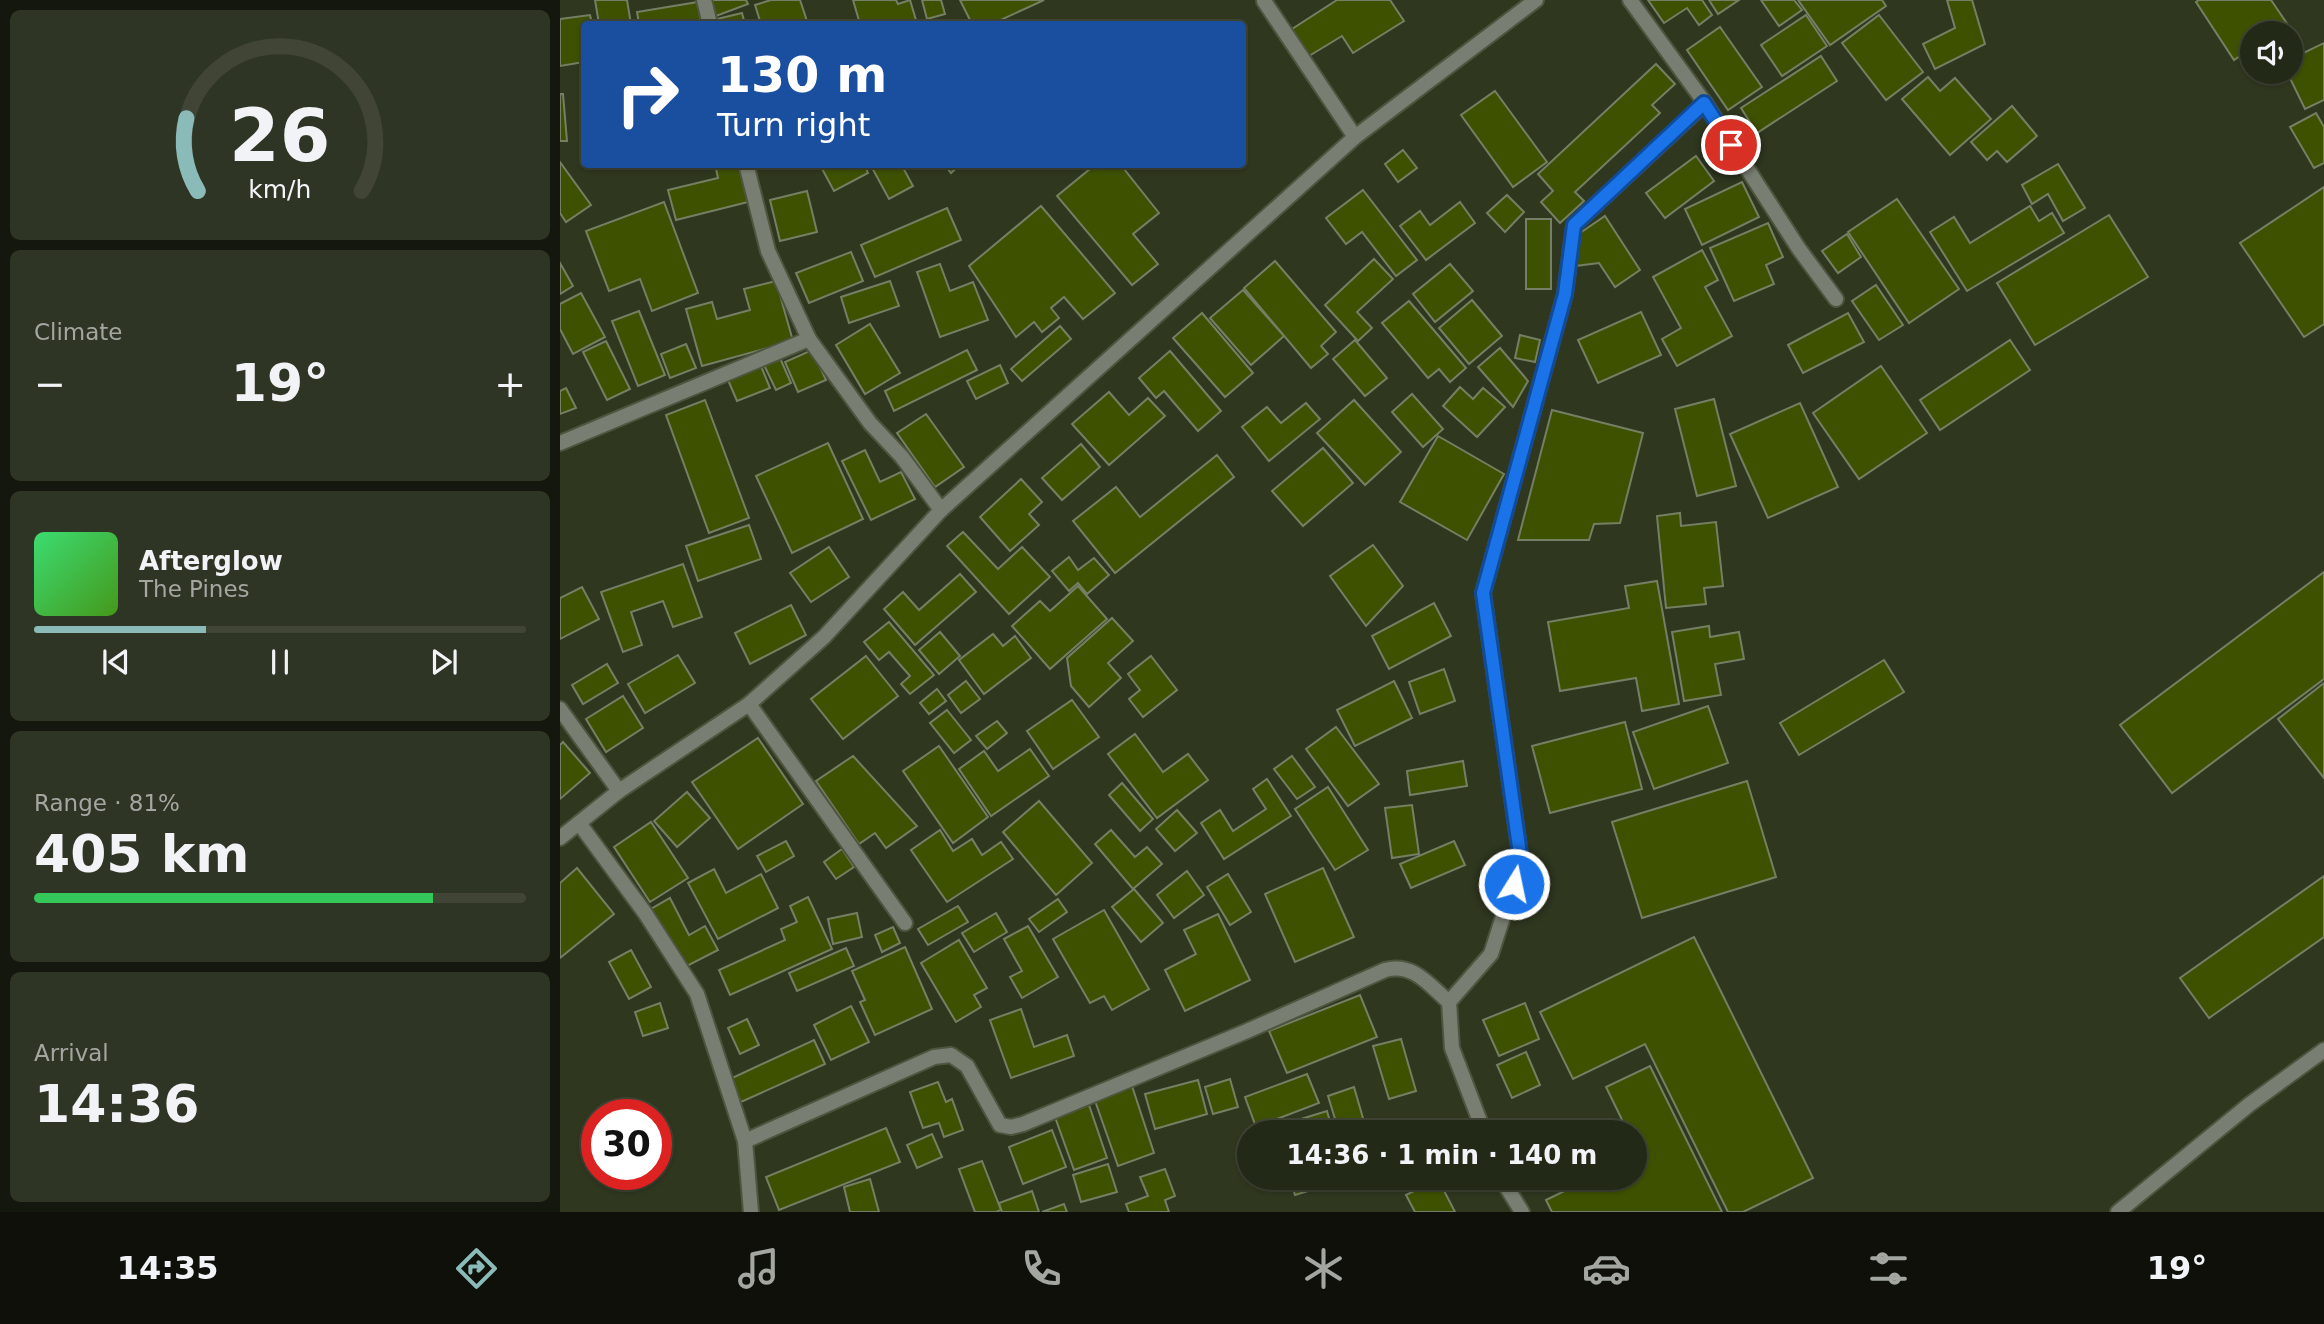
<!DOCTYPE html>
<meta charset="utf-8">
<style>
body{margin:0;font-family:"DejaVu Sans",sans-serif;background:#2f3524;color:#f1f3f6;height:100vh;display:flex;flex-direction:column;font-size:26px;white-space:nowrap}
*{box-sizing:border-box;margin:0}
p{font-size:23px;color:#a3a6a1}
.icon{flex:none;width:38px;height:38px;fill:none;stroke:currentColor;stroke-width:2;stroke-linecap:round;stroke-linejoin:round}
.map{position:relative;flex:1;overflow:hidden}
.side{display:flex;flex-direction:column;gap:10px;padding:10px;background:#13170d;width:560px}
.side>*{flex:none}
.hud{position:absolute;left:21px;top:21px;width:665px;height:147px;border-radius:7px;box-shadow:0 2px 5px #0004,0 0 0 2px #404536;background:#1a4fa0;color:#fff;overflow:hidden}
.controls{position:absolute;left:1680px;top:21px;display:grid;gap:14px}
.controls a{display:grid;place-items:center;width:63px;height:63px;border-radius:50%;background:#232917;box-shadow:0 2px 5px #0004,0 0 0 2px #404536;font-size:35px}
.speed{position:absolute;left:21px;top:1099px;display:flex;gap:14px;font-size:35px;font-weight:700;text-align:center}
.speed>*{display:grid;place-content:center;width:91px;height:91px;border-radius:50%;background:#232917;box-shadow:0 2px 5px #0004,0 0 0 2px #404536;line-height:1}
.speed .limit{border:10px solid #d22;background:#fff;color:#111}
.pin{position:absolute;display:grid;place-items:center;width:60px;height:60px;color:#fff;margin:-30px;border:4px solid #fff;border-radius:50%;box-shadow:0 2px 7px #0007}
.me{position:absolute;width:77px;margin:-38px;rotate:10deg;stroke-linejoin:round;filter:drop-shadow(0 0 5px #0008)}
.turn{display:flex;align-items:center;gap:24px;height:147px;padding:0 21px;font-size:32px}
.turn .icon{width:91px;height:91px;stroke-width:2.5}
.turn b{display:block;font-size:49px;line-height:60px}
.big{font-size:52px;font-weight:700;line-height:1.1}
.side .card{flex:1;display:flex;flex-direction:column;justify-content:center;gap:10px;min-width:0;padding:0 24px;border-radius:10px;background:#2f3524}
.side .dial{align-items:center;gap:0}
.dial svg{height:182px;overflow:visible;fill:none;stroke:#404536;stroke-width:7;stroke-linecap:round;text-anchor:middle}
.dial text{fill:#f1f3f6;stroke:none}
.song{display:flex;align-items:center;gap:21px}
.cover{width:84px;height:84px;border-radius:10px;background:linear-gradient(135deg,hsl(140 70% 55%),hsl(100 70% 35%))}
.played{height:7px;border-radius:4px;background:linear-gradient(90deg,#8bbbb9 35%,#404536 35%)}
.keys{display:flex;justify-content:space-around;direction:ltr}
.heat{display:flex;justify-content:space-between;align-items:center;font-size:38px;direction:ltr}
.charge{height:10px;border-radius:5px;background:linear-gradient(90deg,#34c759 81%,#404536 0)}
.trip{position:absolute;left:677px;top:1120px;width:410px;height:70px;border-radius:35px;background:#232917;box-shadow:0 2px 5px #0004,0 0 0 2px #404536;font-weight:700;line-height:70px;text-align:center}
.tabs{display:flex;height:112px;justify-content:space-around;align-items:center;background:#0e1009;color:#a3a6a1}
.tabs .icon{width:49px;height:49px}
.tabs .current{color:#8bbbb9}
.tabs b{font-size:32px;color:#f1f3f6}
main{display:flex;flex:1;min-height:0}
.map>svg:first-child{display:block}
.building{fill:#3d5101;stroke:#757f64;stroke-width:2}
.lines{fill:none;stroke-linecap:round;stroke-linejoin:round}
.street-casing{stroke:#4e553f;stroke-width:18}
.street{stroke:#797e72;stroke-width:14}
.route-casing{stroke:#114b97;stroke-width:18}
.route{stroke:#1a73e8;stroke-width:12}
</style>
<main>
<section class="side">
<div class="card dial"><svg viewBox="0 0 100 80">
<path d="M14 69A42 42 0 1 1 86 69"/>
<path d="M14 69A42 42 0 0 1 9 37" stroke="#8bbbb9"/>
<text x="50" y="56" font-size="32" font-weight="700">26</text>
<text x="50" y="72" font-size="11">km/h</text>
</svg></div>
<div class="card"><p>Climate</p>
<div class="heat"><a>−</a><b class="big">19°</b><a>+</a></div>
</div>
<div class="card">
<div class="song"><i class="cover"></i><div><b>Afterglow</b><p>The Pines</p></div></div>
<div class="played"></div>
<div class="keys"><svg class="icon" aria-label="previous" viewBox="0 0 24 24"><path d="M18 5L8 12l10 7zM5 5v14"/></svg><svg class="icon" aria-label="pause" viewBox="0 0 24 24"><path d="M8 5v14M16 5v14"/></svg><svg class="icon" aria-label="next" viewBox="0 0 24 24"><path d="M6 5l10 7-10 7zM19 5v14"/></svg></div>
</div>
<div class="card"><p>Range · 81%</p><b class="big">405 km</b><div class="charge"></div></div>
<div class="card"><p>Arrival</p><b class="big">14:36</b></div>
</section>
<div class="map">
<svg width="1764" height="1212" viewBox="0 0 1764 1212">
<rect width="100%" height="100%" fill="#2f371f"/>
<g class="building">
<path d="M35,0H67L71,24H39Z"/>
<path d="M150,0H186L188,4L156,16Z"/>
<path d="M211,0H240L248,24H201L195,5Z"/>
<path d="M293,0H336L338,4L350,0L356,20L341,24H323L321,21L300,24Z"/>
<path d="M362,0H381L385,14L367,19Z"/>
<path d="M400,0H484L432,24H412Z"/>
<path d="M777,0H830L844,21L793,53L782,36L749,56L732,29Z"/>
<path d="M1088,0H1142L1152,15L1139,25L1127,8L1104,23Z"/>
<path d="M1149,0H1179L1158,14Z"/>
<path d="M1201,0H1234L1242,10L1219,26Z"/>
<path d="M1238,0H1322L1326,6L1270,45Z"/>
<path d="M1387,0H1412L1425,44L1375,69L1363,44L1395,28Z"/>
<path d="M1639,0H1711L1728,25L1715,33H1692V48L1674,60L1636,2Z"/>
<path d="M138,2L141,24H79L77,12Z"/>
<path d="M182,13L185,24H158L157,19Z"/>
<path d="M30,15L32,24H24V62L0,66V19Z"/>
<path d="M1246,15L1267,46L1222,76L1201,45Z"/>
<path d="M1319,15L1363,72L1326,100L1282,43Z"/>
<path d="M1160,27L1202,87L1168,110L1127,50Z"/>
<path d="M1764,43V100L1745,109L1727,72H1731V59Z"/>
<path d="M1261,56L1277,81L1197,133L1181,108Z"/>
<path d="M1096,64L1115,84L1092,105L1100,113L1015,192L1024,201L1000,223L981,202L993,191L978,174Z"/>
<path d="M1368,77L1380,91L1395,78L1431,119L1390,155L1342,99Z"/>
<path d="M935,91L987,162L953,187L901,115Z"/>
<path d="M0,94H3L7,141H0Z"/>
<path d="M1452,106L1477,136L1447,162L1437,151L1427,160L1411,142Z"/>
<path d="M1756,113L1764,127V163L1754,168L1730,127Z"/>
<path d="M843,150L857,168L838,182L825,164Z"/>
<path d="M1136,156L1154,181L1105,218L1086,193Z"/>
<path d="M0,162L31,205L6,222L0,213Z"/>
<path d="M155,164H183L192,201L116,220L108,190L158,178Z"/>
<path d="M304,164L308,173L274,191L260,165Z"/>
<path d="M310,164H341L353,186L329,199Z"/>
<path d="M384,164H401L391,173Z"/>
<path d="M536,164H560L599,213L573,234L598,264L572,285L497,196Z"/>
<path d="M1498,164L1525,208L1503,221L1488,194L1472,204L1462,185Z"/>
<path d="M1182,182L1199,217L1142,245L1125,209Z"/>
<path d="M1764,187V324L1744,337L1680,243Z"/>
<path d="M803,190L857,260L836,276L802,232L786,244L766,218Z"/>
<path d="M247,191L257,232L220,241L210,200Z"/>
<path d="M947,195L964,212L945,232L927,213Z"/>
<path d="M1337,199L1399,289L1349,323L1288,232Z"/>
<path d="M104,202L138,293L92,311L80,279L49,291L26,231Z"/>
<path d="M900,202L915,223L866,260L840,226L860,211L870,225Z"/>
<path d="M481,206L555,293L523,319L504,297L491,308L499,318L482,332L474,322L456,337L409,266Z"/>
<path d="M1470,206L1479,221L1492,213L1504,233L1407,291L1370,232L1394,217L1410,243Z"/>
<path d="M387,208L401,240L315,277L301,245Z"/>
<path d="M1549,215L1588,277L1475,345L1437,283Z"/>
<path d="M1045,216L1080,270L1055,287L1039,263L1015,266L1020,233Z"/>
<rect x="966" y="219" width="25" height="70"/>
<path d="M1208,223L1223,257L1206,265L1214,284L1174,301L1150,248Z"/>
<path d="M1287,234L1301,257L1278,273L1262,251Z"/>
<path d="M1142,250L1158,280L1145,287L1172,336L1117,366L1102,339L1121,328L1093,277Z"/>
<path d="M291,252L303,281L249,303L236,273Z"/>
<path d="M814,259L833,279L797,312L812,328L798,341L765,305Z"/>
<path d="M715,261L776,332L761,346L768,354L751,368L684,288Z"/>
<path d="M0,263L13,286L0,294Z"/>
<path d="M380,264L390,291L413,282L428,320L380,337L357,272Z"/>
<path d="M890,264L913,291L875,322L853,294Z"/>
<path d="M216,281L233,341L142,366L126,309L152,302L157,319L190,310L184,289Z"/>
<path d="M330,281L339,306L289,323L281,297Z"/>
<path d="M1316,285L1343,325L1319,340L1292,301Z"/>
<path d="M683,290L724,336L691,365L650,318Z"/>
<path d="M21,293L45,337L13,354L0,329V304Z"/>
<path d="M912,300L942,336L909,364L879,328Z"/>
<path d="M849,301L906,368L890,382L879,369L868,378L822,323Z"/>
<path d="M79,311L105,375L78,386L52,321Z"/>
<path d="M1081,312L1101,355L1038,383L1018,340Z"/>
<path d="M642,313L693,373L665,397L613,338Z"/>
<path d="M1288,313L1304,342L1243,373L1228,345Z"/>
<path d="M310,324L340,373L305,394L276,345Z"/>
<path d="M500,326L511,339L462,381L451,369Z"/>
<path d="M960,335L980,340L975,362L955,358Z"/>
<path d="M795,340L827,378L805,396L773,359Z"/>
<path d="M1450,340L1470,370L1380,430L1360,400Z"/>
<path d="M46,341L70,389L47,400L23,352Z"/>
<path d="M126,344L136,368L110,378L101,354Z"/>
<path d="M940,348L968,381L953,407L918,367Z"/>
<path d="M252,350L266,380L238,392L225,362Z"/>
<path d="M407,350L417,370L334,411L325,391Z"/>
<path d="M610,351L661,411L638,431L604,391L596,398L579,378Z"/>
<path d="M220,358L231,383L216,390L204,365Z"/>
<path d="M440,365L448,383L416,399L407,381Z"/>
<path d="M201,366L210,388L177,401L168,380Z"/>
<path d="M1321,366L1367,433L1299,479L1253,413Z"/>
<path d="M900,387L913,399L923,388L945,407L917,437L883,406Z"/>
<path d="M6,388L16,408L0,414V391Z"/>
<path d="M549,392L569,415L588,398L605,416L549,465L512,424Z"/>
<path d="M852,394L883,429L863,447L832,412Z"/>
<path d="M1154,399L1176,486L1137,496L1115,409Z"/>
<path d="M145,400L189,518L149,533L106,415Z"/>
<path d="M794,400L841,452L805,485L757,433Z"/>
<path d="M746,403L760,419L709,461L682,427L707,407L721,423Z"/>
<path d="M1240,403L1278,487L1208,518L1170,434Z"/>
<path d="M992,410L1083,433L1060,523L1034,524L1029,540H958Z"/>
<path d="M366,414L404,467L375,487L337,433Z"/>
<path d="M878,436L944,474L907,540L840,502Z"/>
<path d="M268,443L303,519L232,553L196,476Z"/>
<path d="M521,444L540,467L502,500L482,478Z"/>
<path d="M763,448L793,483L743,526L712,491Z"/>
<path d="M305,450L320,482L341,472L355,499L311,520L282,461Z"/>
<path d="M657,455L674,477L555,573L513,521L556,487L580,517Z"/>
<path d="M461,479L482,502L469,514L479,525L450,551L420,517Z"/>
<path d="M1120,513L1121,526L1156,522L1163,586L1144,588L1146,604L1106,608L1097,516Z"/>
<path d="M189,525L201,559L138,581L126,546Z"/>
<path d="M403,532L438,569L462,547L490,577L449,614L387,546Z"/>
<path d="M813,545L843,586L806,626L770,576Z"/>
<path d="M269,547L289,577L251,602L230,573Z"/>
<path d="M509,557L518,570L534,558L549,575L527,594L518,583L509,591L492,571Z"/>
<path d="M123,564L142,617L113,627L103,601L71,612L82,645L63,652L41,592Z"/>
<path d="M1764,572V679L1612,793L1560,725Z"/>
<path d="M400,574L416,592L355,645L324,609L343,592L359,610Z"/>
<path d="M1097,581L1119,704L1082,711L1076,678L1000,691L988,622L1069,608L1065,586Z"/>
<path d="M518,586L547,619L490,669L452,626L480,601L490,611Z"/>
<path d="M22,587L39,619L0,639V598Z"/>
<path d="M874,603L891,636L829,669L812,636Z"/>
<path d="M231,605L246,635L190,664L175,633Z"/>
<path d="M552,618L573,641L548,663L561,678L529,707L511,686L507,658Z"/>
<path d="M329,622L374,675L350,694L341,684L350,676L329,652L319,660L304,642Z"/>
<path d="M1149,626L1150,637L1179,632L1184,659L1155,664L1161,695L1124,701L1112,632Z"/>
<path d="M380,632L400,656L379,674L359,650Z"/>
<path d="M433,634L443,646L455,636L471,658L424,694L399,660Z"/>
<path d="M118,655L135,683L85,713L68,684Z"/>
<path d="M306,656L338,696L283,739L251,699Z"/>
<path d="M591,656L617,690L583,717L569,699L580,690L568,674Z"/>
<path d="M1324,660L1344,692L1239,755L1220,723Z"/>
<path d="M47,664L58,683L23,704L12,685Z"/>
<path d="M884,669L895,701L860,714L849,682Z"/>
<path d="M406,681L420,699L401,713L388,695Z"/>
<path d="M834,681L852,718L795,746L777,710Z"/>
<path d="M1764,683V778L1718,719Z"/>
<path d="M377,689L386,701L369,714L360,703Z"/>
<path d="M63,696L83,728L46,752L26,719Z"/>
<path d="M512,700L539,737L493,769L467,731Z"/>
<path d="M1148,706L1168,763L1094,789L1073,732Z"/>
<path d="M387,710L411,740L394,753L370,723Z"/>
<path d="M437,721L447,733L427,749L416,736Z"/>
<path d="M1065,722L1082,789L990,813L972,746Z"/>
<path d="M776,727L819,784L788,806L746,749Z"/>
<path d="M575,734L603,772L628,754L648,780L597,818L548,754Z"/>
<path d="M198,738L243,804L178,849L132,782Z"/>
<path d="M3,742L30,773L0,799V745Z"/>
<path d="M379,746L428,817L393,843L343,771Z"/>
<path d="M470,749L489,776L431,816L399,769L424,751L438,771Z"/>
<path d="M293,756L357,826L326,848L315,833L299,844L256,781Z"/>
<path d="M732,756L755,787L737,799L714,769Z"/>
<path d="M903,761L907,786L850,795L847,771Z"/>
<path d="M707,779L731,816L664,859L641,823L660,810L673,831L706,809L693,789Z"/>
<path d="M1187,781L1216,877L1082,918L1052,822Z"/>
<path d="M562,783L593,819L580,831L549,795Z"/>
<path d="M768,787L808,850L775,870L735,809Z"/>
<path d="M127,792L150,818L117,847L94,821Z"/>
<path d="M479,801L532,863L496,895L443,832Z"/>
<path d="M852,805L859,854L832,858L825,808Z"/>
<path d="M617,810L637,833L615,851L596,829Z"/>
<path d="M91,822L128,878L90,902L54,847Z"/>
<path d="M380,830L393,851L412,839L422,855L441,842L453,859L387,902L351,850Z"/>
<path d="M551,830L575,857L587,847L602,864L573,889L535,844Z"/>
<path d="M226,841L234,856L206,872L197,856Z"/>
<path d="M894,841L905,865L851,888L840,864Z"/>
<path d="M282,849L294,867L276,879L264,862Z"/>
<path d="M17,868L54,914L0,958V883Z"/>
<path d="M763,868L794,937L735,962L705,894Z"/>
<path d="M154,869L166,893L201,874L218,908L158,939L128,883Z"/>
<path d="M627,871L644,895L614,918L597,895Z"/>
<path d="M668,874L691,912L670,925L647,887Z"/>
<path d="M1764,876V937L1649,1018L1620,978Z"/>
<path d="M574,889L603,923L581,942L552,907Z"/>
<path d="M248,897L272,949L170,995L159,970L225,940L221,929L237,922L230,906Z"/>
<path d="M110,898L129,935L145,926L158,950L123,968L91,909Z"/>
<path d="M498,899L507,912L479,932L469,919Z"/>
<path d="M398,906L408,922L368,945L358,929Z"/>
<path d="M544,910L589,989L552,1010L544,996L530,1003L493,939Z"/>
<path d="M297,913L302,937L273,944L268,919Z"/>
<path d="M436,913L447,932L414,952L402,933Z"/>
<path d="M658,914L690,980L625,1011L605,970L636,954L624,930Z"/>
<path d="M468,926L498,977L462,998L450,977L462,971L444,939Z"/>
<path d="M333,927L340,943L322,952L315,935Z"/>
<path d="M1134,937L1253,1178L1183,1212H1168L1085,1044L1013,1079L980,1012Z"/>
<path d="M399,940L427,988L414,995L421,1007L396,1022L361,963Z"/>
<path d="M345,947L372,1009L315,1035L300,1002L305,1000L292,971Z"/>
<path d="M286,948L294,966L237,991L229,973Z"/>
<path d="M71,950L91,987L69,999L49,962Z"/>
<path d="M800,995L817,1037L727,1073L709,1031Z"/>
<path d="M100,1003L108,1028L83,1036L75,1012Z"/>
<path d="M965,1003L979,1039L939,1056L923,1020Z"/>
<path d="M291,1006L309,1042L271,1060L254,1025Z"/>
<path d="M461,1009L474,1047L507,1035L514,1056L451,1078L430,1020Z"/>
<path d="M187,1019L199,1045L180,1054L168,1028Z"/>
<path d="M841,1039L856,1091L829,1099L813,1046Z"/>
<path d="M254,1040L265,1064L181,1102L170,1079Z"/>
<path d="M966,1052L980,1085L952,1098L937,1065Z"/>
<path d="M1090,1066L1162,1212H992L986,1200L1031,1178H1074V1157L1078,1155L1074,1147V1132H1068L1046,1087Z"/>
<path d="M747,1074L759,1103L696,1127L685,1097Z"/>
<path d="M670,1079L678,1107L653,1114L645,1087Z"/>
<path d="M638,1080L647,1114L595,1129L585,1094Z"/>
<path d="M378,1082L386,1102L392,1099L403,1130L384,1137L379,1123L363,1128L350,1092Z"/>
<path d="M572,1086L594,1153L558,1166L534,1098Z"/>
<path d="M794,1087L807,1132H779L768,1096Z"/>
<path d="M529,1105L547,1158L514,1170L495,1117Z"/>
<path d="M767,1111L773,1132H716L715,1127Z"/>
<path d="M856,1124L859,1132H832Z"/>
<path d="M326,1128L340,1162L219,1210L206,1177Z"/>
<path d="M492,1130L506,1167L463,1184L449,1147Z"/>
<path d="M372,1134L382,1157L357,1168L347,1145Z"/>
<path d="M422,1161L441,1210L436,1212H415L399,1169Z"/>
<path d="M548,1164L557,1192L521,1202L513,1175Z"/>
<path d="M605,1169L615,1196L605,1200L609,1212H569L566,1204L588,1196L580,1177Z"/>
<path d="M730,1178H786L787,1179L735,1195Z"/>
<path d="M310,1179L319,1212H290L284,1187Z"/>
<path d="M878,1179L895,1212H855L846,1195Z"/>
<path d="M472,1191L479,1212H442L439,1203Z"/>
<path d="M504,1204L507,1212H482Z"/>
</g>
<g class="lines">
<g class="street-casing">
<g id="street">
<path d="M144,0L150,24"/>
<path d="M1070,0L1145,103L1239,249L1276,299"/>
<path d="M704,1L795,137"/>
<path d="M186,164L208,251L249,339L310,423L342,457L381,510"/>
<path d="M0,443L249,339"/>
<path d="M189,704L345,923"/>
<path d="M0,709L59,791"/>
<path d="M19,823L85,913L137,994L185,1141L191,1212"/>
<path d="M0,838L59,791L189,704L264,637L381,510L795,137L976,0"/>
<path d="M924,1132L892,1048L889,1002L931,954L961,861L923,593L1005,294L1014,225L1145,103"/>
<path d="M185,1141L374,1057L391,1055L407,1066L440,1125L451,1127L463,1124L687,1031L825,970C853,962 869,985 889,1002"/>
<path d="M941,1178L962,1212"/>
<path d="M1558,1212L1690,1104L1764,1050"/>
</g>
</g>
<use href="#street" class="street"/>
</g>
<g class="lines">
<g class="route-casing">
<path id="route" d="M954,884L961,861L923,593L1005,294L1014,225L1144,103L1171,145"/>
</g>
<use href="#route" class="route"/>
</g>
</svg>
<div class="controls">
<a><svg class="icon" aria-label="sound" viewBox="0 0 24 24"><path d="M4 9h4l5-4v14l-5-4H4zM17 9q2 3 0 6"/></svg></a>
</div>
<div class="speed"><div class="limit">30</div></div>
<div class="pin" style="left:1171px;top:145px;background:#d93025"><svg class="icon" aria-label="arrive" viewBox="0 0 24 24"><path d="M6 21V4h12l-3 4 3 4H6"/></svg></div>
<svg class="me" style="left:954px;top:884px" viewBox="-20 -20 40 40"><circle r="17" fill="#1a73e8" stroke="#fff" stroke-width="3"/><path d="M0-11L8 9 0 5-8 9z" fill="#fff"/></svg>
<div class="trip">14:36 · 1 min · 140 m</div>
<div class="hud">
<div class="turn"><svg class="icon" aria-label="right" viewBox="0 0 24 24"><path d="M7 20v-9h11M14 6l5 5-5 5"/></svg><div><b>130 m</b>Turn right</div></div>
</div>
</div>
</main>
<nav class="tabs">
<b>14:35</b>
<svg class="icon current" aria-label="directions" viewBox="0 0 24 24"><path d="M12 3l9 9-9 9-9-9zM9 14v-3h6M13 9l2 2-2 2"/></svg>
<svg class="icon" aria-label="music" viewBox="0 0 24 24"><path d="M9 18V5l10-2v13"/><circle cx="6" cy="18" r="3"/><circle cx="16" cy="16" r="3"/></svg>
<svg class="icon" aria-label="phone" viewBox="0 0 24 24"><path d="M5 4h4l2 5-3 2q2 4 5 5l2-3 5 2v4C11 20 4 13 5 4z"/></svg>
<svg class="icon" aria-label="climate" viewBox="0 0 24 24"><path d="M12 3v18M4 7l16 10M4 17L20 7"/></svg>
<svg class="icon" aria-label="car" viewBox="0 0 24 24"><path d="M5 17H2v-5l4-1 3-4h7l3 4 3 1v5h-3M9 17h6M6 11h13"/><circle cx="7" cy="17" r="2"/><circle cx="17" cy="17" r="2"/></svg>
<svg class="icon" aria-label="filters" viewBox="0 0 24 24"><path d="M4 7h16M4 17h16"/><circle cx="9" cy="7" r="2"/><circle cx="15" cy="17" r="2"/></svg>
<b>19°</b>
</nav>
